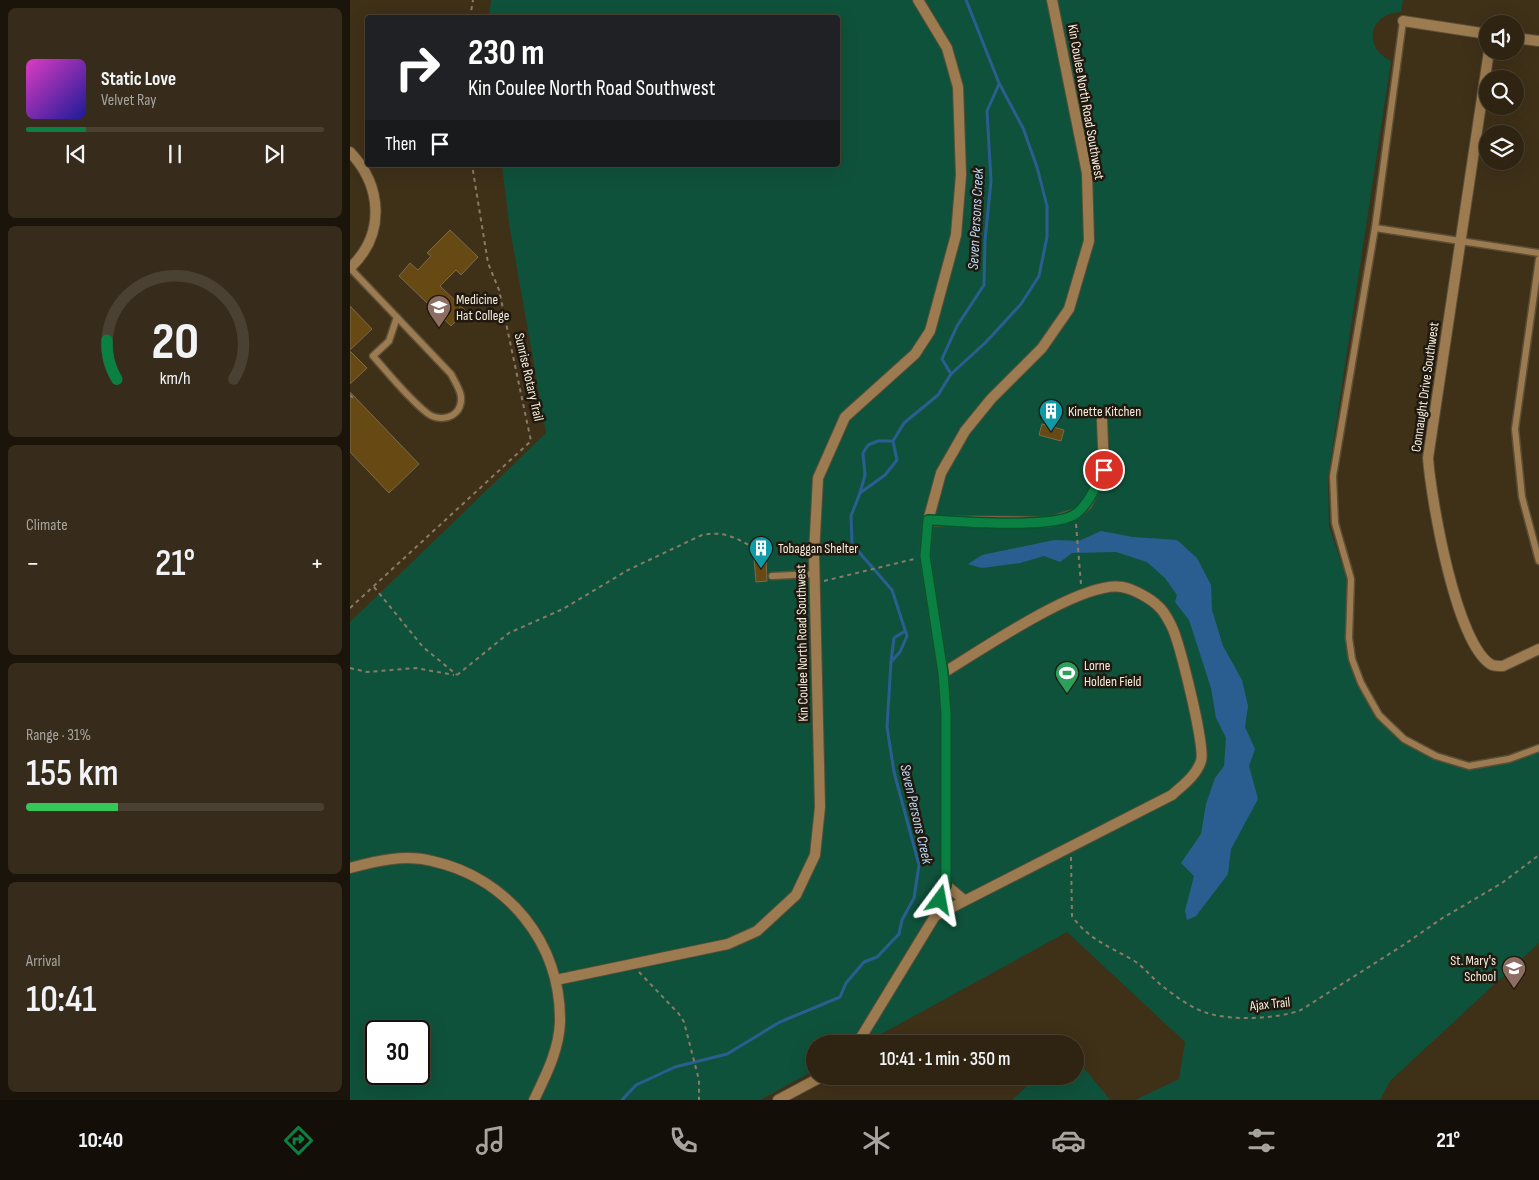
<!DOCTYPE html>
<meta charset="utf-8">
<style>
body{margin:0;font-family:"Sofia Sans Condensed",sans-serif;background:#372c1b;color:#f1f3f6;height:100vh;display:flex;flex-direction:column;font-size:19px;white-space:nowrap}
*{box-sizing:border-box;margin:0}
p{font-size:16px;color:#a7a49f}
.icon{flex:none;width:28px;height:28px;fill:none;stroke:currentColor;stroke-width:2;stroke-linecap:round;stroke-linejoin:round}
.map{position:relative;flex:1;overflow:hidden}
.sheet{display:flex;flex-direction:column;gap:8px;padding:8px;background:#1a140a;width:350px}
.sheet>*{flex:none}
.top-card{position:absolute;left:15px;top:15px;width:475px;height:152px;border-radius:5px;box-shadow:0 5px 20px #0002,0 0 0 1px #4a4132;background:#202124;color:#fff;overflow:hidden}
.fabs{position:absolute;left:1129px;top:15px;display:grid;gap:10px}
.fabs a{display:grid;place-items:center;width:45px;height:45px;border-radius:50%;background:#2f2412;box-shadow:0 5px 20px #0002,0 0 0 1px #4a4132;font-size:25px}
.speed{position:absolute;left:15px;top:1020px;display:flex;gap:10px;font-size:25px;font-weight:700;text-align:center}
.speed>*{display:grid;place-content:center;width:65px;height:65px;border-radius:50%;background:#2f2412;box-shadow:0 5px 20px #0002,0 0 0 1px #4a4132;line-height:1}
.speed .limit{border:2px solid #111;border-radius:8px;background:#fff;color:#111}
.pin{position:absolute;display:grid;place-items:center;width:42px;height:42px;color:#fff;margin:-21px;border:2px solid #fff;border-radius:50%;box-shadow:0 1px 5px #0007}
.me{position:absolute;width:55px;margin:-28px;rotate:13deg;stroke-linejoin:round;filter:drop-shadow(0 0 4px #0008)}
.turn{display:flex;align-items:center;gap:18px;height:105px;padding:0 20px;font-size:22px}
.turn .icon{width:65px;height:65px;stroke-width:2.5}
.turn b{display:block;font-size:35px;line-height:42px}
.then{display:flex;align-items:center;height:48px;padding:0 20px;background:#0003;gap:10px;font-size:19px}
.big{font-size:38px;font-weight:600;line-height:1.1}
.sheet .widget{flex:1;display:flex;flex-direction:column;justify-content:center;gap:8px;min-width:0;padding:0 18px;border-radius:8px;background:#372c1b}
.sheet .dial{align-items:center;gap:0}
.dial svg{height:130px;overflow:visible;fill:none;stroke:#4a4132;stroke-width:7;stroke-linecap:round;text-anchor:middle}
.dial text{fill:#f1f3f6;stroke:none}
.song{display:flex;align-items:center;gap:15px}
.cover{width:60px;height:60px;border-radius:8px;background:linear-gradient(135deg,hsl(310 70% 55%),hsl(240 70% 35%))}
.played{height:5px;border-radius:2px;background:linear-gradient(90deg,#0b8043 20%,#4a4132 20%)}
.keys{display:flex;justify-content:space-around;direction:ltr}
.heat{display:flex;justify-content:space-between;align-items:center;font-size:28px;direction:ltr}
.charge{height:8px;border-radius:4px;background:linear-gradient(90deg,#34c759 31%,#4a4132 0)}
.trip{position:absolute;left:456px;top:1035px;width:278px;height:50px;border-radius:25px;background:#2f2412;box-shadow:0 5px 20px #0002,0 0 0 1px #4a4132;font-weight:600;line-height:50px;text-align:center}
.tabs{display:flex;height:80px;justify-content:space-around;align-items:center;background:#130e07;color:#a7a49f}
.tabs .icon{width:35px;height:35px}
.tabs .current{color:#0b8043}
.tabs b{font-size:22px;color:#f1f3f6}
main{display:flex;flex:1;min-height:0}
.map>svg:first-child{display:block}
.green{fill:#0f523b;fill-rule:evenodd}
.water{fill:#2b5e90}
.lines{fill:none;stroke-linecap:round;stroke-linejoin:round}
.stream{stroke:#2b5e90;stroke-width:3}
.building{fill:#674913;stroke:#7b6a50}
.lane-casing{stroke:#5c4e38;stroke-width:9}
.street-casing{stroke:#5c4e38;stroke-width:12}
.path{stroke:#887b67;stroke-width:2;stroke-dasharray:4 4;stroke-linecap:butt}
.lane{stroke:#9c7b50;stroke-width:6}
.street{stroke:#9c7b50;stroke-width:10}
.route-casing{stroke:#07532c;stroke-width:12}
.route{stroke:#0b8043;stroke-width:9}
.labels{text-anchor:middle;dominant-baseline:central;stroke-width:5;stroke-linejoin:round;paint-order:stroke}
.street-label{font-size:14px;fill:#f6ecdd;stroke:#20190f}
.poi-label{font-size:14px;fill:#f6ecdd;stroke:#20190f;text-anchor:start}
.water-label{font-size:15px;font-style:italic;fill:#bcd7f6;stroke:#20190f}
</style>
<main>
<section class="sheet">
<div class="widget">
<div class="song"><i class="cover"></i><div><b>Static Love</b><p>Velvet Ray</p></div></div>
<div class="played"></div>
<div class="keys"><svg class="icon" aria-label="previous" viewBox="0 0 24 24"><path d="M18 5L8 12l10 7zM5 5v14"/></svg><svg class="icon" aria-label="pause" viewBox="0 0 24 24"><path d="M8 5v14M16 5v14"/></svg><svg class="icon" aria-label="next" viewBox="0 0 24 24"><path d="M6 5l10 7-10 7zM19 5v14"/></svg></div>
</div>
<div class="widget dial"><svg viewBox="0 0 100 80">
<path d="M14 69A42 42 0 1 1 86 69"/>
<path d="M14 69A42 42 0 0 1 8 45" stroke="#0b8043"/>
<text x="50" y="56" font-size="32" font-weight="700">20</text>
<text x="50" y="72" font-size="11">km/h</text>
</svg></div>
<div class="widget"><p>Climate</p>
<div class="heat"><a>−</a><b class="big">21°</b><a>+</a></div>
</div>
<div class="widget"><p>Range · 31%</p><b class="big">155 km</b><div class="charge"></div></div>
<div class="widget"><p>Arrival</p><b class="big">10:41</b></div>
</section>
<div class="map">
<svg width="1189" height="1100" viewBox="0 0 1189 1100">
<rect width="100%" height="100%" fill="#3f3018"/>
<g class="green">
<path d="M141,0H1053L1051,12C1019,13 1012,47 1041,61L978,477L979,526L997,580L999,661L1008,687L1028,718L1052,741L1084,759L1117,770L1159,763L1189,752V943L1040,1081L1030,1100H785L829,1079L835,1042L717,932L513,1044H465V1070L410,1100H0V622L196,433L159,223L152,165H488V18L139,17ZM26,1031H69V1074H26Z"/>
<path d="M725,1057L760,1100H662L688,1076H725Z"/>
</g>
<path class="water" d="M751,531L783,537L827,540L847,558L861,585L862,610L873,646L892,680L898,706L895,727L905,749L899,766L908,799L881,849L878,874L846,916L837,920L835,911L844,876L831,863L851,834L856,804L865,778L874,766L876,738L866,718L861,688L839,620L825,602L827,595L815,578L797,562L766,552L722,553L710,562L694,556L670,563L632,568L618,564L632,555L704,540L729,541Z"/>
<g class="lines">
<g class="stream">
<path d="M601,374L592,359L607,326L634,285L635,240L641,181L637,111L649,84"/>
<path d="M510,493L515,475L513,453L518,445L528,441H543"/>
<path d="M541,662L544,638L555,631"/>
<path d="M272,1100L286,1085L325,1067L377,1054L430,1022L490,997L496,983L514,962L527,957L549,934L552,920L564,898L569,865L544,772L537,727L541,662L550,652L557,636L542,590L502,544L501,516L510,493L535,475L547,460L543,441L554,423L588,395L601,374L636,342L671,304L689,276L697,237V206L687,167L673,128L649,83L616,0"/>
</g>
</g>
<g class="building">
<path d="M100,230L128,257L111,275L106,270L90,286L116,311L101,326L49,276L60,263L68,270L81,256L77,253Z"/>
<path d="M0,306L22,329L0,350Z"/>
<path d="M0,351L17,368L0,384Z"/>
<path d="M0,392L69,464L39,493L0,452Z"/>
<path d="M692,424L714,430L711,441L689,435Z"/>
<path d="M404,558H416L417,581L406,582Z"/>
</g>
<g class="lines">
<g class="lane-casing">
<g id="lane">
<path d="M1053,21L1025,228L983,476L985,523L1001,579L999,638L1002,659L1011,683L1029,715L1054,739L1086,756L1119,766L1159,759L1189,748"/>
<path d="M1025,228L1189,253"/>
<path d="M1189,259L1165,429L1172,497L1189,561"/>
<path d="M0,268L101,374C107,386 116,397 108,410C101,420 86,420 77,413C57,397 40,375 23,356L39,341L47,317"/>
<path d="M422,576L464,574"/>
</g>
</g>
<g class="street-casing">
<g id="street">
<path d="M1053,21L1138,34"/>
<path d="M1165,38L1189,41"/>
<path d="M1139,51L1078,458C1081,498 1106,646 1142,665C1145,666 1150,666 1153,666L1189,649"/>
<path d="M0,152C32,186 36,234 0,268"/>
<path d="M578,521L699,522L726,514L737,504L754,470L752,420"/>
<path d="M0,868C26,861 55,854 82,861C158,878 211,943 210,1022C209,1050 196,1075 184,1100"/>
<path d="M596,885L614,900"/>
<path d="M585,916L822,795C833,785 846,776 851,761C856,748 829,640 821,625C818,619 813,610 808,606C800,598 783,589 772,587C732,580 630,651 593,673"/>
<path d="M206,980L378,944L407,931L446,895L465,855L470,807L464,554L468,478L495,417L565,354L580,331L606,235L611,175L608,87L597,48L568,0"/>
<path d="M507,1044L585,916L596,885V714L593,673L575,556L578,521L591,473L615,431L641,399L692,348L719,309L739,241L737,173L702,0"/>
<path d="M428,1100L473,1076"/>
</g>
</g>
<g class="path">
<path d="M120,18L123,0"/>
<path d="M0,395L3,398L0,400"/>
<path d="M726,524L731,584"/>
<path d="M474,581L564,559"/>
<path d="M24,587L73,647L107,675"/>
<path d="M0,608L181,441L149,290L138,263L122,165"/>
<path d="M0,668L17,672L66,668L104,675"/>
<path d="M107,675L159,633L213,609L278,570L352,535C379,529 396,544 418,557"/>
<path d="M721,857L722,916C738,939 760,947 783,960C794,967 802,978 811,985C825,996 841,1008 857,1013C882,1021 927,1019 951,1010L1055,944L1091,919L1152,883L1189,855"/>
<path d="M289,972L329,1014L334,1022L349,1080V1100"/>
</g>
<use href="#lane" class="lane"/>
<use href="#street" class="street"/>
</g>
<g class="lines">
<g class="route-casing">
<path id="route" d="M590,900L596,885V714L593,673L575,556L578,520C608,521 706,530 727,513C740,502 746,485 754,470"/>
</g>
<use href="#route" class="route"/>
</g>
<defs>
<g id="university-pin" transform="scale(1.25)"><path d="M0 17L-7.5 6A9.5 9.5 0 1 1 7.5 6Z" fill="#8d6e63" stroke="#20190f"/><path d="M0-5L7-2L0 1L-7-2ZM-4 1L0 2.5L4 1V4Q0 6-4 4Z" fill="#fff"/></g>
<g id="building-pin" transform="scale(1.25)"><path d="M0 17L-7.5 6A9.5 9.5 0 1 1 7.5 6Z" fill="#0f9aa8" stroke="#20190f"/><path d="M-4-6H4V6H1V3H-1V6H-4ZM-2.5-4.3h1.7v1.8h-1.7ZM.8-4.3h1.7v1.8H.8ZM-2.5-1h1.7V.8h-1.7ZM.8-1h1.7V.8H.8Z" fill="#fff"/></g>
<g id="stadium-pin" transform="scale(1.25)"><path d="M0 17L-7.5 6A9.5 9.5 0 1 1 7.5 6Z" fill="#2e9e5b" stroke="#20190f"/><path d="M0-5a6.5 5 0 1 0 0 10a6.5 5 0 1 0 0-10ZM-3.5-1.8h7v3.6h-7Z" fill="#fff"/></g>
<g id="school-pin" transform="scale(1.25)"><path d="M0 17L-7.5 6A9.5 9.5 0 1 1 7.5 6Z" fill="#8d6e63" stroke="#20190f"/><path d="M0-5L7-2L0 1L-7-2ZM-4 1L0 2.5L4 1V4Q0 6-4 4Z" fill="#fff"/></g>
</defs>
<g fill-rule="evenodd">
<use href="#university-pin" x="89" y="307"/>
<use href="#building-pin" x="701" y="411"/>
<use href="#building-pin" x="411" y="548"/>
<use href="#stadium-pin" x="717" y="673"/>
<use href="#school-pin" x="1164" y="968"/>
</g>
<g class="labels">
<g class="street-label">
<text transform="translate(736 102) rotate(80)">Kin Coulee North Road Southwest</text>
<text transform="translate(179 377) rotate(77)">Sunrise Rotary Trail</text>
<text transform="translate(1075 387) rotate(-82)">Connaught Drive Southwest</text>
<text transform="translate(452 643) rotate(-91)">Kin Coulee North Road Southwest</text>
<text transform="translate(920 1004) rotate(-6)">Ajax Trail</text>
</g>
<g class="poi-label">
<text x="106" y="299">Medicine<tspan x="106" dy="16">Hat College</tspan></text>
<text x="718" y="411">Kinette Kitchen</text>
<text x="428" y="548">Tobaggan Shelter</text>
<text x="734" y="665">Lorne<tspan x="734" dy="16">Holden Field</tspan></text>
<text x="1146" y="960" text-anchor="end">St. Mary's<tspan x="1146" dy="16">School</tspan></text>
</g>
<g class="water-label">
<text transform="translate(626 219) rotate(-87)">Seven Persons Creek</text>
<text transform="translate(566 814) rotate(77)">Seven Persons Creek</text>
</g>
</g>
</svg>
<div class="fabs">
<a><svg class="icon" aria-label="sound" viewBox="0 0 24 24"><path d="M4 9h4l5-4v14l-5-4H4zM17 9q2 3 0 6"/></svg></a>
<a><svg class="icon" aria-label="search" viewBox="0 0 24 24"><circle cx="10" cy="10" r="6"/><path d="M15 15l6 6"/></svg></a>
<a><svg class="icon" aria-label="layers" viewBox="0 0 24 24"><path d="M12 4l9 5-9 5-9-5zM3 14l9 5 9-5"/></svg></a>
</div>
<div class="speed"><div class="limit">30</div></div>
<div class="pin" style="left:754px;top:470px;background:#d93025"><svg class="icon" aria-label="arrive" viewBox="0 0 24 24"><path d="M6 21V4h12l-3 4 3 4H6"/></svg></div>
<svg class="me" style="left:590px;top:900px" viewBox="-20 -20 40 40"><path d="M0-17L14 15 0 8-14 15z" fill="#0b8043" stroke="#fff" stroke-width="4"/></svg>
<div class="trip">10:41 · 1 min · 350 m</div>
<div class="top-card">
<div class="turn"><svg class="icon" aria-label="right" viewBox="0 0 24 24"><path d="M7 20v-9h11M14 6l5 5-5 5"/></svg><div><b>230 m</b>Kin Coulee North Road Southwest</div></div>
<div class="then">Then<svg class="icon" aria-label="arrive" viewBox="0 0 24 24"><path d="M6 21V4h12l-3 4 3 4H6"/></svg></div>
</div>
</div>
</main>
<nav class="tabs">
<b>10:40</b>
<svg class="icon current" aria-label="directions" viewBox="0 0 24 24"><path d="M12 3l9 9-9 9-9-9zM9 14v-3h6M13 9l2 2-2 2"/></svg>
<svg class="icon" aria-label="music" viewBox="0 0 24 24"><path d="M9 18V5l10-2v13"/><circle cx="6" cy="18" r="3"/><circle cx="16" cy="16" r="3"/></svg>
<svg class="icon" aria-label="phone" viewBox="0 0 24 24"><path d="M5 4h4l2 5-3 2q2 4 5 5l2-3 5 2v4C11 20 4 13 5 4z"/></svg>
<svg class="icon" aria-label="climate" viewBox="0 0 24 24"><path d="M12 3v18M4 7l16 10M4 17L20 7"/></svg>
<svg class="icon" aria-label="car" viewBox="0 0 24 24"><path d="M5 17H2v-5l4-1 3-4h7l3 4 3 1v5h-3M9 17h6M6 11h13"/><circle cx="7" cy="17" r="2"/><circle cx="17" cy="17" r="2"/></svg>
<svg class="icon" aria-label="filters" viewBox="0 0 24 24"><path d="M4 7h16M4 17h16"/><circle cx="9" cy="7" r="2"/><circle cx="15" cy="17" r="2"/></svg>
<b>21°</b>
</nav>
